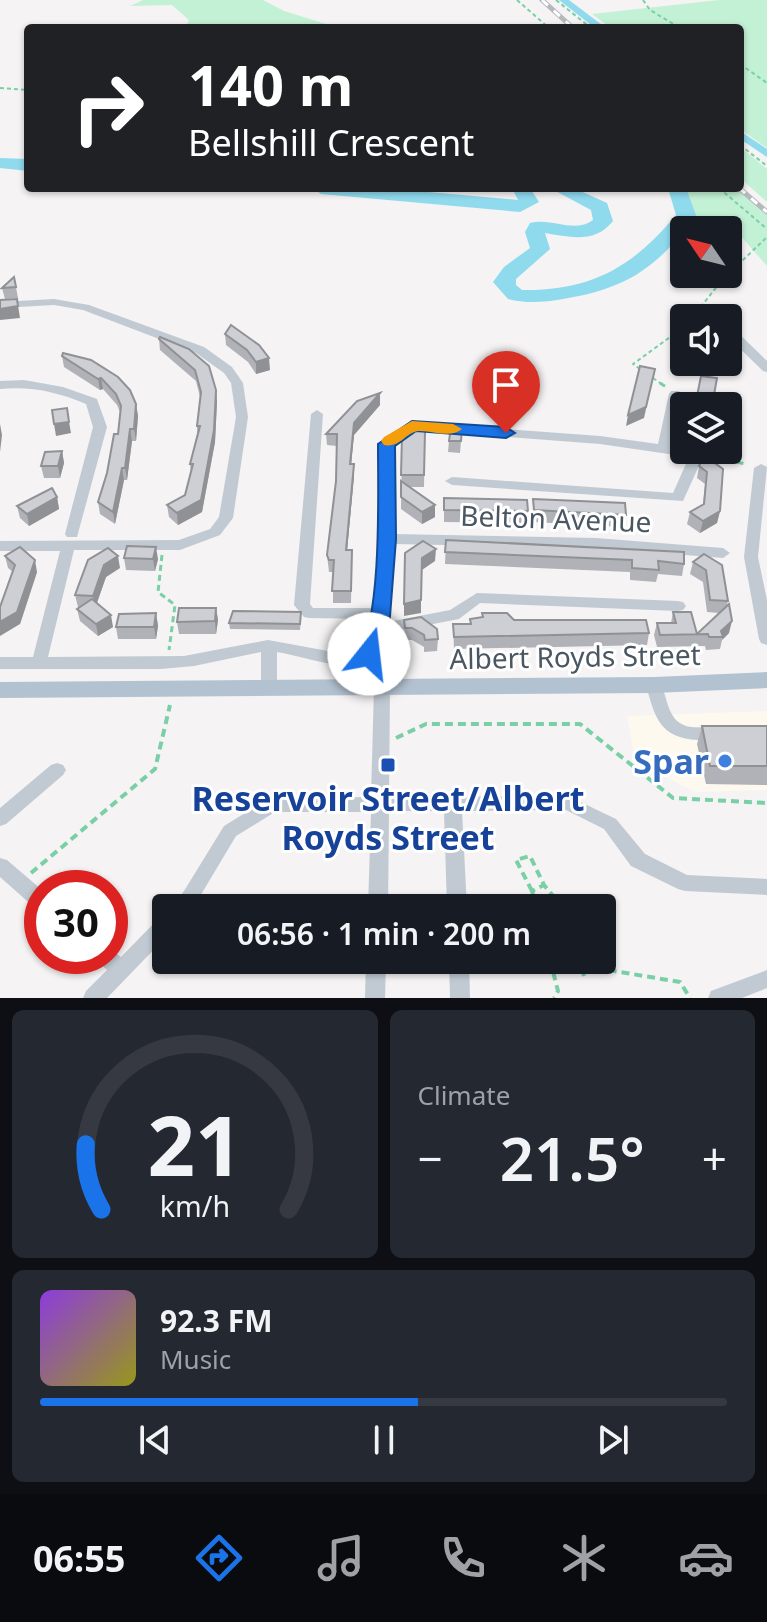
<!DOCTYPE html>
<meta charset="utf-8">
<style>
body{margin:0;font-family:"Noto Sans",sans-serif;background:#242831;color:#f1f3f6;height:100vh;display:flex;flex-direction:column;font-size:30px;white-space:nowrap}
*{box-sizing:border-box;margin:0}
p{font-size:26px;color:#9ea1a6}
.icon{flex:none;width:44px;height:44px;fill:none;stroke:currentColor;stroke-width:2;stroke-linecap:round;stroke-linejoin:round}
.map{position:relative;height:998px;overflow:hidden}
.side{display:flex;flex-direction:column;gap:12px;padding:12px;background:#0d0f14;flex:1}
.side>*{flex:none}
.hud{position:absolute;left:24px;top:24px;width:720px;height:168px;border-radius:8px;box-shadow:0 2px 6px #0004;background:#202124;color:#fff;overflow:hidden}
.needle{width:52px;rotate:305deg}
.tools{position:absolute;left:670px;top:216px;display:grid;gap:16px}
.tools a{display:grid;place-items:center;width:72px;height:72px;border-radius:8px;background:#171b24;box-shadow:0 2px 6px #0004;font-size:40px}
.speed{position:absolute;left:24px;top:870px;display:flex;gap:16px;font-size:40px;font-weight:700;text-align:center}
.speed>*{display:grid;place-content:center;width:104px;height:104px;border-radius:50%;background:#171b24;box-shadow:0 2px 6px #0004;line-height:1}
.speed .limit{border:12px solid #d22;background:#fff;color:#111}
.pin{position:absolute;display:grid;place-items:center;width:68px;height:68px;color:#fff;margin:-82px -34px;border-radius:50% 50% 50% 0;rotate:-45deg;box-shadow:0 0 8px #0007}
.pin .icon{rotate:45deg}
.me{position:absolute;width:88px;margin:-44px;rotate:16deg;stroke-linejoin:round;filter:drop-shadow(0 0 6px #0008)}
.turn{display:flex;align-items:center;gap:28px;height:168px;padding:0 32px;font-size:36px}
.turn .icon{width:104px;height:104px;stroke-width:2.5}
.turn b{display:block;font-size:56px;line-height:68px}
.big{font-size:60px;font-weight:600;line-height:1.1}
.side .card{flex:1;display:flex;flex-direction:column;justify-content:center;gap:12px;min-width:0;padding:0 28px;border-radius:12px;background:#242831}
.side .dial{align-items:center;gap:0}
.dial svg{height:208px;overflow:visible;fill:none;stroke:#363941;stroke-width:7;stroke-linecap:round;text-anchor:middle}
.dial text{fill:#f1f3f6;stroke:none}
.song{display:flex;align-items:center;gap:24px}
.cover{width:96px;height:96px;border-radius:12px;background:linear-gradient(135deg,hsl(270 70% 55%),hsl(60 70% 35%))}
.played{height:8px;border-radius:4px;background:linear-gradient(90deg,#1a73e8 55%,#363941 55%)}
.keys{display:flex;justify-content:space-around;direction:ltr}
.heat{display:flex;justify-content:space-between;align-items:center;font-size:44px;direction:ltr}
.side .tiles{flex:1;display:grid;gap:12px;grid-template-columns:1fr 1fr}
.card:last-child{grid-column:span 2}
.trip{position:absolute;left:152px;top:894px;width:464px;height:80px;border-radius:8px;background:#171b24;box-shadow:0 2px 6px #0004;font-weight:600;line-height:80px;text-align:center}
.tab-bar{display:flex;height:128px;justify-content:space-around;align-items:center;background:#090b0e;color:#9ea1a6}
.tab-bar .icon{width:56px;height:56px}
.tab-bar .active{color:#1a73e8}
.tab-bar b{font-size:36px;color:#f1f3f6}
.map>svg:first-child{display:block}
.commercial{fill:#fdf9ef}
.green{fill:#c3f1d5}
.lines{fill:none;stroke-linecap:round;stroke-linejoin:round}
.canal{fill:#90daee;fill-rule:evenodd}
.river{fill:#90daee;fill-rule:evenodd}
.path-far2{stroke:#7ad0a6;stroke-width:2;stroke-dasharray:4 3;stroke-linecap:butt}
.path-far1{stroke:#7ad0a6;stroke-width:3;stroke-dasharray:6 4;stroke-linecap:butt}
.path{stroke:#7ad0a6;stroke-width:4;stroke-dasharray:8 5;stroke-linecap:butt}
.minor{fill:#c1cad2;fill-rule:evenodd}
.major{fill:#b3c2d1;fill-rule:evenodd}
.rail-casing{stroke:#b5b8bd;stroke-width:5}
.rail{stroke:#fff;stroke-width:3;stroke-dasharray:8;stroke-linecap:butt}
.wall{fill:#b0b2b7}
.shaded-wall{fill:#909195}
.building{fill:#cdcfd5;stroke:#909195;stroke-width:2}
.route{fill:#1a73e8;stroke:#114b97;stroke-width:2}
.slow{fill:#f59e0b}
.shop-dot{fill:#3f7fe0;stroke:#fff;stroke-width:3}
.transit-dot{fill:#1a4fb4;stroke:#fff;stroke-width:3}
.labels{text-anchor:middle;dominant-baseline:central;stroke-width:6;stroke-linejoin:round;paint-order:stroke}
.street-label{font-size:28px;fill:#4a5661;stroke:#fff}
.near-shop-label{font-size:34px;font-weight:bold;fill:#366cbe;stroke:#fff;text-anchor:end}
.near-transit-label{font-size:34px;font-weight:bold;fill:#164399;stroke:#fff}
</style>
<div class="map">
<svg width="767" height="998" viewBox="0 0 767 998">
<rect width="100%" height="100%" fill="#f5f3f3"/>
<path class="commercial" d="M767,711V790L695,792L635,761L627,716Z"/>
<g class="green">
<path d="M143,0H263L284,11L326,24L185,28L189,20L172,5L130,6Z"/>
<path d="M719,0H767V148L740,129V28H611L592,14Z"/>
<path d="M740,147L767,169V202L740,178Z"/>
<path d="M684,188H737L767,215V266L739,234L728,233V230L682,232C696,217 695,205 684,188Z"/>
</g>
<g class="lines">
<g class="canal">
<path d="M559,0H569L606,28H595Z"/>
<path d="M740,131L767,149V157L740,139Z"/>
</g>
<g class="river">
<path d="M0,158L28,159V171L0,168Z"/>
<path d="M312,188H384L518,200L512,188H530L539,202L520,212L321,194Z"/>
<path d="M550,188H574L607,203L613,221C595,244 570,237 545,233L550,249L516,279V285L522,290C591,291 633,267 676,215L668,188H686L696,215C659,267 626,289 563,299C545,302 527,304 508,299L493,282L504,267L530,248L525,232L530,223C552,217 574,234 593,220L591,210Z"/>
</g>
<g class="path-far2">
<path d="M517,0L549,28"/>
<path d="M556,0L591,28"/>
<path d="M643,0L650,10L680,28"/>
<path d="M740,64L767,83"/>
<path d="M0,88L28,90"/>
<path d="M740,145L767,166"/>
<path d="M719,188L767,229"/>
<path d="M692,318L722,280L767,237"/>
<path d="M640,369L633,364L684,327"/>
<path d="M653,378L663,385"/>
</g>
<g class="path-far1">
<path d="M660,383L666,387"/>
<path d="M718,458L746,464"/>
<path d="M162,555L158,592L175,605L169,650"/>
</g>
<g class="path">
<path d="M396,738L426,724H580L673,798L767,803"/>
<path d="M31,873L155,769L170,705"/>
<path d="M532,891L516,860L530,856L544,885L563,908"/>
<path d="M537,908L532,891L544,885"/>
<path d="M602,957L614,971L680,982L690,998"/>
<path d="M550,960L558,991L554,998"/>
<path d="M570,960L578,962"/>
<path d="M580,960L584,976"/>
</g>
<g class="minor">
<path d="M54,299L89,305L204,347L232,367L243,383L248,417L233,518L220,535L180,550H74L48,657L184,656L268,640L339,653L353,654L366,647L373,619L309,618L304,617L294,605L311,414L317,410L323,414L310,604L313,608H375L379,552V444L412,422L600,436L658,444L669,394L671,391H679L681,394L671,446L684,448V450L706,451L713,455L711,458L702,459L683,501L452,485L445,481L452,477L673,493L689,457L600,444L415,430L393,445V534L596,538L723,548L730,553L723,558L596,548L393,544L388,622L450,610L477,593L678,601L683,602L686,606L683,610L678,611L480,603L459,619L387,633C372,687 316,658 277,652V689L275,693L269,695L263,693L261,689V652L194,666L161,669H0V657H33L60,551H0V541L179,540L210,529L219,517L236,417L231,383L224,373L196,353L83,310L54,305L0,308V302Z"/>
<path d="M728,326L732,327L767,361V372L763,371L728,337Z"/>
<path d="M24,380L63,387L97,399L98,402L107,427L77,537H67L65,534L93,427L86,404C58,392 31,386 0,389V381Z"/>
<path d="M761,464L767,467L758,557L767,600V645L761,643L759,639L744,557L754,468Z"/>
<path d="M654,679L660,681C668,698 667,724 691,727C702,728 713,726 724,729L726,734L724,739C715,741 707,741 698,740C660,738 655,718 646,685L648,681Z"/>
<path d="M382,681L388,683L390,687L389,797L568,796L616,819L645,854L687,875L767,879V895L685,891L678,889L631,866L604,829L566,810L462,811L467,908H447L444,811H389L388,908H368L371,812H275L236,836L193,908H171L184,891L224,826L266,800L272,798L371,797L374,687L376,683Z"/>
<path d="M57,763L63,765L66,770L63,775L6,824L0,826V808L51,765Z"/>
<path d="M0,858L7,860L42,890V910L35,908L0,877Z"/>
<path d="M166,916V937L107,998H83L86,991L107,970L98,962L95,956H110V949L121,957L159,918Z"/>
<path d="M366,960H386L385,998H365Z"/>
<path d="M449,960H469L470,998H450Z"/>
<path d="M767,970V988L742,998H708L711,991Z"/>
</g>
<path class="major" d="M767,672V688L654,693L0,698V682L654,677Z"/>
<g class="rail-casing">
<g id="rail">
<path d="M542,0L573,28"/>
<path d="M739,188L767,212"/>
</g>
</g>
<use href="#rail" class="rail"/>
</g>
<g class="wall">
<path d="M14,277L18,298L5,299L2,288Z"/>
<path d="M231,325L270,370L256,374L248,362L226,345L225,334Z"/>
<path d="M160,337L216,390L217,402L215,442L202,512L178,525L169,517L167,505L185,495L191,473L190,464L197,434V426L200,397L196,381L160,350L159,339Z"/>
<path d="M62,356L91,360L136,404L138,416L136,441H132L127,480H124L115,524L100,514L98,502L118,434L120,412L117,405L103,389L100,390L64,367Z"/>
<path d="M380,393V405L354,435L351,464L354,476L347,550H352L351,603H333V572H329L327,555L336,481L337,446L327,445L326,434Z"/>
<path d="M462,428L460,453L448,452L449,441Z"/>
<path d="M425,431L424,487H410L435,505V517L422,524L401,509L402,436Z"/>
<path d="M62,451L64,463L60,478H44L41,466Z"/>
<path d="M703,458L720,511L717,523L700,533L687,524L690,512L703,505L705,484L697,478L699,466Z"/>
<path d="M57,497L59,509L29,526L20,518L17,506Z"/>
<path d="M444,498L528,511L527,523L444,522Z"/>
<path d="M533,499L626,515L624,527L533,522Z"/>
<path d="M446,540L684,564L682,576L658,574L656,582L630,580V572L445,564Z"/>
<path d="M704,554L728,601L727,605L729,633L722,640L720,649L706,650L705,646L657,647L654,635L657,623H671L673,612L697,634L719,613L707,612L703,582L690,574L693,562Z"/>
<path d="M5,556L37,572L20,624L1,606L13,572L8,568Z"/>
<path d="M124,558L158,559L155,571L126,570Z"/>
<path d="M120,568L106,577L97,603L113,627L98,636L80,621L77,609L79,607H78L75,595Z"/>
<path d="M216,608L218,620L216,634H179L177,622Z"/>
<path d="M156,613L158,626L156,639H118L116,627Z"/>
<path d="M482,613L514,620L649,633L647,645L454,649L453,624H470V619L482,617Z"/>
<path d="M301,618L300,630L230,629L229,623Z"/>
<path d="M404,620L438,639L437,651L424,652V647L412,640H405Z"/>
<path d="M702,726H767V785L706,784L697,744Z"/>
</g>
<g class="shaded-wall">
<path d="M17,299L20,318L0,320V309Z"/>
<path d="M269,358L270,370L256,374V362Z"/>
<path d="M655,369L644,418L626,426L628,415Z"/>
<path d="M101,378L103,389L100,390L98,379Z"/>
<path d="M216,390L217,402L215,442L202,512L178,525L177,513L201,500Z"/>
<path d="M380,393V405L354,435L350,476V464L354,423Z"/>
<path d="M136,404L138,416L136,441L134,429Z"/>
<path d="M69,422L71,433L56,436L54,424Z"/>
<path d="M0,424L2,435L0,452Z"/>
<path d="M130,429L132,441L127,480L125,468Z"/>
<path d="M62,451L64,463L60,478L58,466Z"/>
<path d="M354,464V476L346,562V550Z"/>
<path d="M122,468L124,480L115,524L113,512Z"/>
<path d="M57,497L59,509L29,526L27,514Z"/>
<path d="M435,505V517L422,524V512Z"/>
<path d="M720,511L717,523L700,533L703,521Z"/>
<path d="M156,547L158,559L155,571L153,559Z"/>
<path d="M436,549L435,561L422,570V558Z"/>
<path d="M118,556L120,568L106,577L95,608L93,596L104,565Z"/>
<path d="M35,560L37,572L20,624L0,636V622Z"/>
<path d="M421,600V613L404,616V604Z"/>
<path d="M216,608L218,620L216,634L215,621Z"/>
<path d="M156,613L158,626L156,639L154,627Z"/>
<path d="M111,615L113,627L98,636L96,624Z"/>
<path d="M732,621L729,633L722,640L723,637L721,631Z"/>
</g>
<g class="building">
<path d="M14,277L16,287L2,288Z"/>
<path d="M17,299L18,306L0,309V300Z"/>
<path d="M231,325L259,345L269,358L256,362L247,350L225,334Z"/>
<path d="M160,337L189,349L209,366L216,390L214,430L201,500L177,513L167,505L185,495L193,464H190L200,426H197L201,392L195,370L159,339Z"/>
<path d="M63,353L91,360L118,377L130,390L136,404L134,429H130L125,468H122L113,512L98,502L107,473L114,434H118L121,406L116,394L101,378L98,379L62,356Z"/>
<path d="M640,366L655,369L646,407L628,415Z"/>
<path d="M701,376L717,378L712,406H695Z"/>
<path d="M380,393L354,423L350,464H354L346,550H352L351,591H332L334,560H329L327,555L336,481L337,434H326L357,401Z"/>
<path d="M67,408L69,422L54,424L52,410Z"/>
<path d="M416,426L425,431L424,475H401L402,436Z"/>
<path d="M451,427L462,428L461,441H449Z"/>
<path d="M62,451L58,466H41L45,452Z"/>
<path d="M705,456L723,469L720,511L703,521L690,512L704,504L707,472L699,466L703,458Z"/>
<path d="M401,481L435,505L422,512L401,497Z"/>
<path d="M52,488L57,497L27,514L17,506Z"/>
<path d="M444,498L527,500L528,511L444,510Z"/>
<path d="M533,499L625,503L626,515L534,510Z"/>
<path d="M446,540L684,552V564L658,561L659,570L632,568V560L445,552Z"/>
<path d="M423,541L436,549L422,558L421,600L404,604L405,553Z"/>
<path d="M127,546L156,547L153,559L124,558Z"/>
<path d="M20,547L35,560L17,612L0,622V607L15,565L5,556Z"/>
<path d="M108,548L118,556L104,565L93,596L75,595L88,560Z"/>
<path d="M704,554L722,565L728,601L710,600L706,570L693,562Z"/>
<path d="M92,599L111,615L96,624L77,609Z"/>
<path d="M729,604L732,621L721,631L723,637H709L708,634L660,635L657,623H676L673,612H691L697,634Z"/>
<path d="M179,608H216L215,621L177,622Z"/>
<path d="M233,611L301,612L300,624L229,623Z"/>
<path d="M156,613L154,627H116L119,614Z"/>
<path d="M482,613H507L514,620H646L649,633L454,637L453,624H471L470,619L483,617Z"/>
<path d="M421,617L437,629L438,639L425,640L424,635L412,628H405L404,620Z"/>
<path d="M702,726H767V766H710Z"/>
</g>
<path class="route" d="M412,421L506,427L515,433L506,438L416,431L395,446L396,539L389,629L383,652L369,662L362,660L359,654C382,613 378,494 378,444Z"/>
<path class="slow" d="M412,421L453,424L462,429C450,439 433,430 418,431C405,433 400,448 384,445L381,441L384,437Z"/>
<circle class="shop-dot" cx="725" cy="761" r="8"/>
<rect class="transit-dot" x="380" y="757" width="16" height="16" rx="4"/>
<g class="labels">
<g class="street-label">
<text transform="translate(556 518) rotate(2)">Belton Avenue</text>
<text transform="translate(575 656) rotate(-1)">Albert Royds Street</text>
</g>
<g class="near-shop-label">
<text x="709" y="761">Spar</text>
</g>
<g class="near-transit-label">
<text x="388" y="798">Reservoir Street/Albert<tspan x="388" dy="39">Royds Street</tspan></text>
</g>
</g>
</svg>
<div class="tools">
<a><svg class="needle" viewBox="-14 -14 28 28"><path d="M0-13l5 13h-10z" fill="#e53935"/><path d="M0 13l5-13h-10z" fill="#9ea1a6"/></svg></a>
<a><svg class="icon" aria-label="sound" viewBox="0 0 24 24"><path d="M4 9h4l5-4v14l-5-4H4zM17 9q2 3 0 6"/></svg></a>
<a><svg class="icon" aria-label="layers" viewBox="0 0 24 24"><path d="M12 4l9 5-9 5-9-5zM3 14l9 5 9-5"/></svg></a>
</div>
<div class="speed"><div class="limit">30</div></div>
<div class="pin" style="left:506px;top:433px;background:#d93025"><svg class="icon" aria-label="arrive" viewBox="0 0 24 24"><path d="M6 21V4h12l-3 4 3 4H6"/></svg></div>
<svg class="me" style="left:369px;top:654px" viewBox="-20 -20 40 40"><circle r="19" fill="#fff"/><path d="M0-13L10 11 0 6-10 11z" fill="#1a73e8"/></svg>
<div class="trip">06:56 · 1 min · 200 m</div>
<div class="hud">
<div class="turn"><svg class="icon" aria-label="right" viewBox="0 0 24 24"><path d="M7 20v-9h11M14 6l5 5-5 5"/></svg><div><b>140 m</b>Bellshill Crescent</div></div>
</div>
</div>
<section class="side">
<div class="tiles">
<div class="card dial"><svg viewBox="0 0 100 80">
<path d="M14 69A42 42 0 1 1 86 69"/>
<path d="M14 69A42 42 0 0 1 8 44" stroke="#1a73e8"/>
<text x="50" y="56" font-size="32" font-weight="700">21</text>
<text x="50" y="72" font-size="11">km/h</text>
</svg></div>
<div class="card"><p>Climate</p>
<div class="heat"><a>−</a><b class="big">21.5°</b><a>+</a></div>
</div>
<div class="card">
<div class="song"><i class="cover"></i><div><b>92.3 FM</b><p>Music</p></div></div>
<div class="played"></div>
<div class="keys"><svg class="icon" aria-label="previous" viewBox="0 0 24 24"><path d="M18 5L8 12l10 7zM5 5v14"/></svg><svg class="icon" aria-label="pause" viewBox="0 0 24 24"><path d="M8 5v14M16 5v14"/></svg><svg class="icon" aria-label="next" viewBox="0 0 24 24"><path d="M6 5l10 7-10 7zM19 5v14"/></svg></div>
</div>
</div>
</section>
<nav class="tab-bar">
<b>06:55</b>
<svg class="icon active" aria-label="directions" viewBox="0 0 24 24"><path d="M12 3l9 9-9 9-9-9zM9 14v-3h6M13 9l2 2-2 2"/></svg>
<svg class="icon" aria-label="music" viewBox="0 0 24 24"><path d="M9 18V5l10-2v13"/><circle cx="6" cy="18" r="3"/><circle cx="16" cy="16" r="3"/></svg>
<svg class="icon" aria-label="phone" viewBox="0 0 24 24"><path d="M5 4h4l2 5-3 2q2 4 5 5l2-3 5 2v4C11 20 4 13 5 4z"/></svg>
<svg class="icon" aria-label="climate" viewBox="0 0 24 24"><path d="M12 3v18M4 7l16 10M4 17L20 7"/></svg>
<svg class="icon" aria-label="car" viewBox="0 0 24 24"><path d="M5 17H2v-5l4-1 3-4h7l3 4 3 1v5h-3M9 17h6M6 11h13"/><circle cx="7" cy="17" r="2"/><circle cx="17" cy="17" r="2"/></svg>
</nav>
